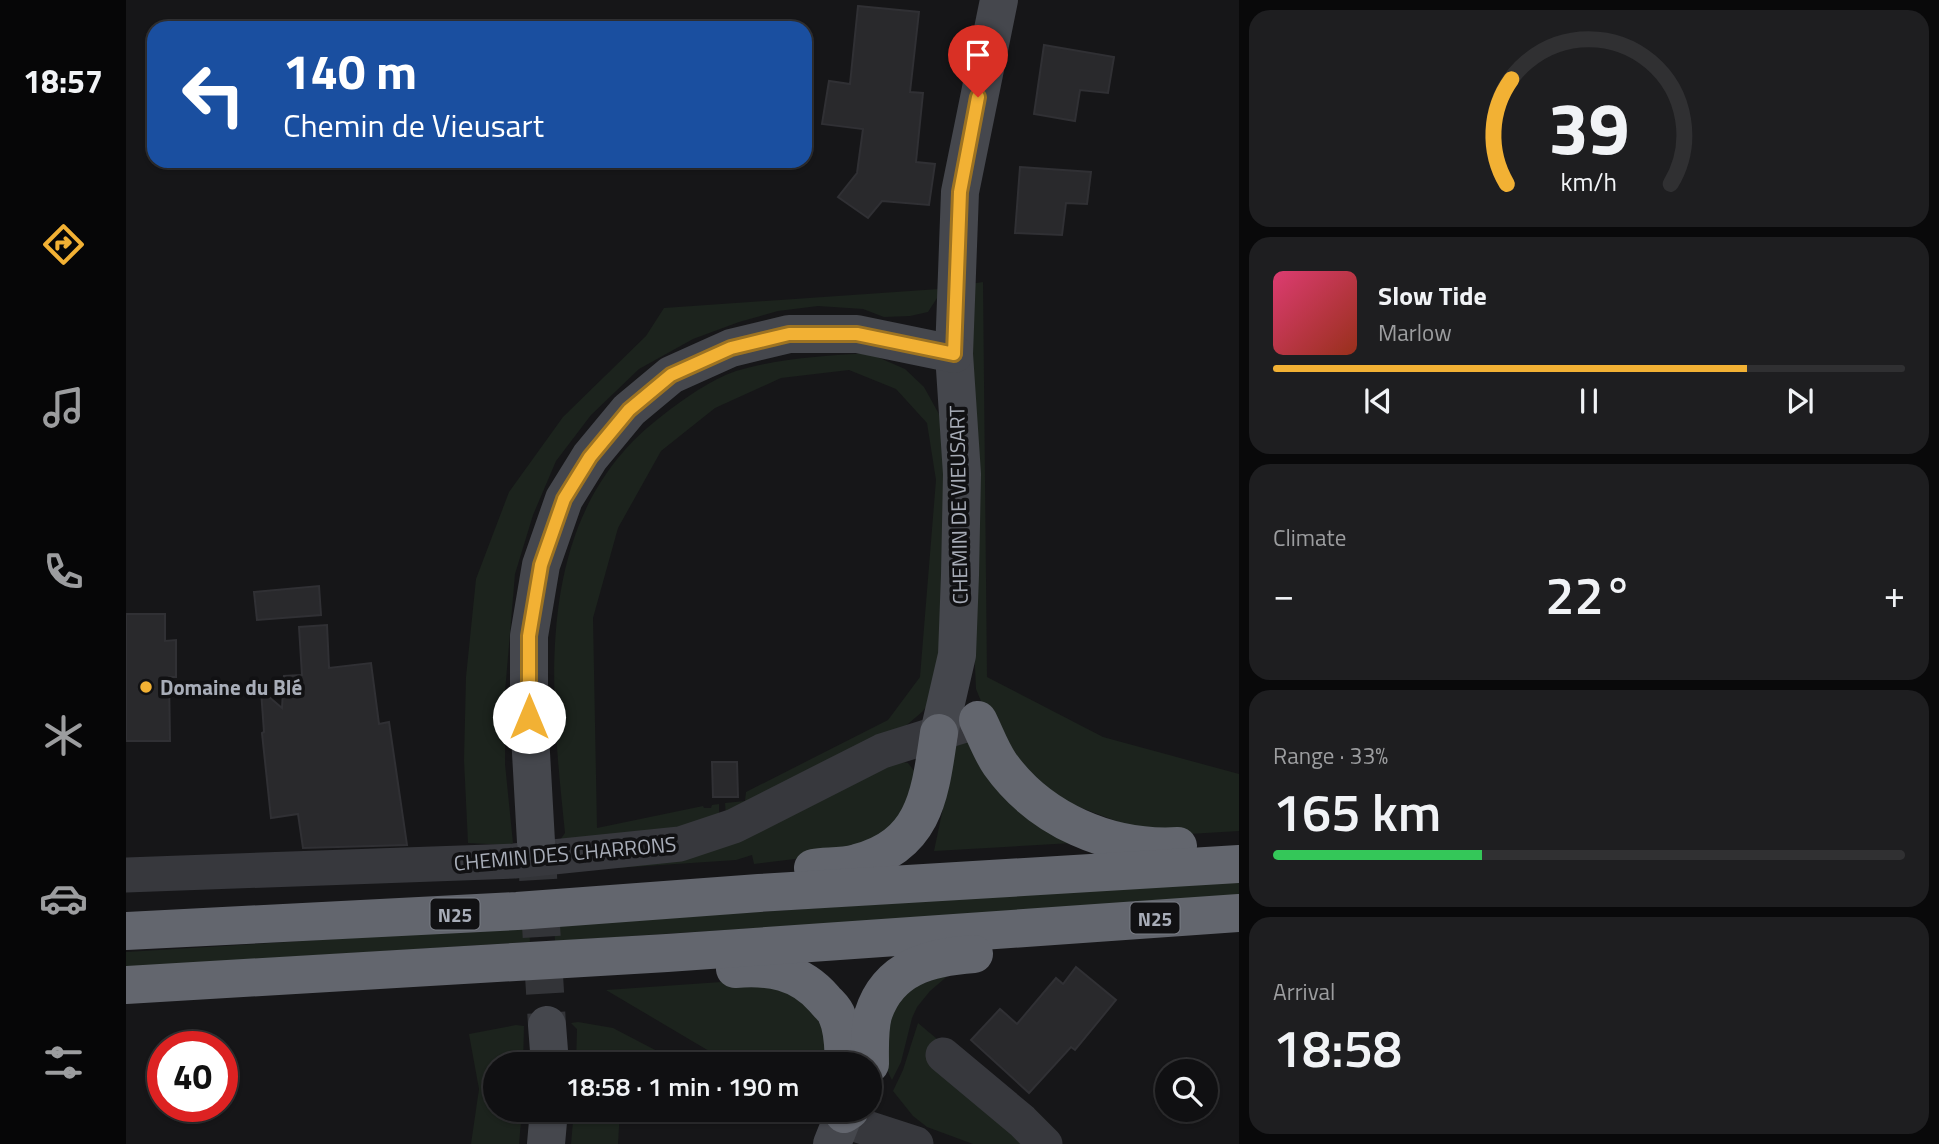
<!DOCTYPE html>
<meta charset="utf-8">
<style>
body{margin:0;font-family:"Titillium Web",sans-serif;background:#1e1e20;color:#f1f3f6;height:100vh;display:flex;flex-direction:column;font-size:26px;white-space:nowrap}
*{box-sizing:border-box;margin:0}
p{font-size:23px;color:#9c9d9f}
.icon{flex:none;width:38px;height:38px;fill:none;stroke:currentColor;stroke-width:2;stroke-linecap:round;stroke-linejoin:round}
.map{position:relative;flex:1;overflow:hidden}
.sheet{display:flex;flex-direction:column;gap:10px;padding:10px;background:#09090a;width:700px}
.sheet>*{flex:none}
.hud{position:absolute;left:21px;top:21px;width:665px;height:147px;border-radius:21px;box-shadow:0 2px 5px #0004,0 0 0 2px #303032;background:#1a4fa0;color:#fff;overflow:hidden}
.buttons{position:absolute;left:1029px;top:1059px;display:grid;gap:14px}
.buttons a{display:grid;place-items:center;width:63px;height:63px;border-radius:50%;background:#101012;box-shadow:0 2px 5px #0004,0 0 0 2px #303032;font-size:35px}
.speed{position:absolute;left:21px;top:1031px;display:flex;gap:14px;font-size:35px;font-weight:700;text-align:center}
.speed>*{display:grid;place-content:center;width:91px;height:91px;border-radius:50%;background:#101012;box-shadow:0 2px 5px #0004,0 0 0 2px #303032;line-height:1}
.speed .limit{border:10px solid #d22;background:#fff;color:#111}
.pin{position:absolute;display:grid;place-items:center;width:60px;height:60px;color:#fff;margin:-72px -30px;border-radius:50% 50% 50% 0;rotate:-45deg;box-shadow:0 0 7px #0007}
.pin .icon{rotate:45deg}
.me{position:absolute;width:77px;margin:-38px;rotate:0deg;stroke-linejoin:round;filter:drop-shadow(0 0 5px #0008)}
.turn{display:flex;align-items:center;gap:24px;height:147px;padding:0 21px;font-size:32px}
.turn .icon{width:91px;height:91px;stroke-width:2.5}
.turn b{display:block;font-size:49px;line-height:60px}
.big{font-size:52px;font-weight:600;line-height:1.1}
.sheet .card{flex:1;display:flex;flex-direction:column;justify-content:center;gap:10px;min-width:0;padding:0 24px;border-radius:21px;background:#1e1e20}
.sheet .dial{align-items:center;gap:0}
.dial svg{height:182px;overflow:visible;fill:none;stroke:#303032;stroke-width:7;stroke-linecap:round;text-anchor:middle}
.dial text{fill:#f1f3f6;stroke:none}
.song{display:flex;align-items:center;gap:21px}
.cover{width:84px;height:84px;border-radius:10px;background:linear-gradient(135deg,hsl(340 70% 55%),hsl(10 70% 35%))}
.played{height:7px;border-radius:4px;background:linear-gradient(90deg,#f2b134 75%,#303032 75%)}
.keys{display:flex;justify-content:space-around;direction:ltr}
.heat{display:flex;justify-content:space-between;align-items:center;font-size:38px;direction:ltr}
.charge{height:10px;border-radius:5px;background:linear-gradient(90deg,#34c759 33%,#303032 0)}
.trip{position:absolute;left:357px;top:1052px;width:399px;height:70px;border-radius:35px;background:#101012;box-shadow:0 2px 5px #0004,0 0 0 2px #303032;font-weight:600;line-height:70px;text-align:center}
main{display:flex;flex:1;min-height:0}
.menu{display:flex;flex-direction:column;width:126px;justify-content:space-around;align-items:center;background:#060607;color:#9c9d9f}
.menu .icon{width:49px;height:49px}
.menu .selected{color:#f2b134}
.menu b{font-size:32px;color:#f1f3f6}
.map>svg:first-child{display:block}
.green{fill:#1c231d}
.building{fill:#29292c;stroke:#303034;stroke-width:2}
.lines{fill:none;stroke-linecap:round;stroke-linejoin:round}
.secondary-tunnel{stroke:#333438;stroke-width:38;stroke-dasharray:38 19;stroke-linecap:butt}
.street{stroke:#37383d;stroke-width:35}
.secondary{stroke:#45474d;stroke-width:38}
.highway{stroke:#63666e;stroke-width:38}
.route-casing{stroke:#9d7322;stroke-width:18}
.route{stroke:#f2b134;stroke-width:12}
.poi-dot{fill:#f2b134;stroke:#111113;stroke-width:2.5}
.labels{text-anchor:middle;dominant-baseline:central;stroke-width:7;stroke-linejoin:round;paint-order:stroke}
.shield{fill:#111113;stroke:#7b7e86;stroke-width:2}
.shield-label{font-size:19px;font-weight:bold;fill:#a8adb8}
.street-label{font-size:21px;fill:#a8adb8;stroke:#111113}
.poi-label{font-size:21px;font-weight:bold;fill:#a8adb8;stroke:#111113;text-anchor:start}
</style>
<main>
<nav class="menu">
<b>18:57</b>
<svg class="icon selected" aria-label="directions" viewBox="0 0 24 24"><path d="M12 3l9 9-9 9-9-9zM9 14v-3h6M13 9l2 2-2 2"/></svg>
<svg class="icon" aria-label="music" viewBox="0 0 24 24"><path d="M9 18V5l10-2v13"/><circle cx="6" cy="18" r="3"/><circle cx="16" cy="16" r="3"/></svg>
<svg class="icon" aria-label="phone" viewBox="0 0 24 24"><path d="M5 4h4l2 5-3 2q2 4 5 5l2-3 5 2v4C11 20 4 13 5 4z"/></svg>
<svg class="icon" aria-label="climate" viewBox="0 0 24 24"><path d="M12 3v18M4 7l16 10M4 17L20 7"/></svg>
<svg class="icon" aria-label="car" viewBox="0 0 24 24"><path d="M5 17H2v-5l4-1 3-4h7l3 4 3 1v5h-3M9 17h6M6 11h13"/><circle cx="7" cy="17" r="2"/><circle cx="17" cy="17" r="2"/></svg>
<svg class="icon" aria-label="filters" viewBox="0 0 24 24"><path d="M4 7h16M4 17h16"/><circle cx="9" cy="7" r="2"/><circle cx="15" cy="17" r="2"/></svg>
</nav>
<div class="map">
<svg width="1113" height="1144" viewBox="0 0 1113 1144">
<rect width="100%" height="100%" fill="#161618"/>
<g class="green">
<path d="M857,282L861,677L977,737L1113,774V831L1030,836L921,795L869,735L850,689L848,645L844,284Z"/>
<path d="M813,289V295L802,312L784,316L758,317L737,309L692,306L652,311L613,322L567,339L513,369L465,415L430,461L407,515L389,574L379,692V764L387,843L381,845L342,843L338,760L340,677L350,579L383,492L437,417L520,336L538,308Z"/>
<path d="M742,353L779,369L798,387L814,416L820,468L819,610L809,697L796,712L776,729L600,816L599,803L619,801L620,792L762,720L794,677L810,480L801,423L770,389L723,370L655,378L589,408L535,451L492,528L467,618L471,828L577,806L578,808H585L586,805L593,804V818L534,833L434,840L439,833C424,686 404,515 537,415C559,398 584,380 610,371C653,358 697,356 742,353Z"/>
<path d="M841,741L946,843L808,851L830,746Z"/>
<path d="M760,759L782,763L789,772L773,823L718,853L628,864L626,855L610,860L490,868V859Z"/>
<path d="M1113,881V897L429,941L428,925Z"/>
<path d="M403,927L404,942L0,967V952Z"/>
<path d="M825,973L804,991L791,1007L786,1018L775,1062L766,1080C747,1044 763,1023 778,991Z"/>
<path d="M624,980L686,1002L709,1064H605L480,990Z"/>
<path d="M452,1022L487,1028L556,1064L498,1062L497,1064H450L451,1029L445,1023Z"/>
<path d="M792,1023L817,1044L904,1144H847L801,1127L787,1116L767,1091L777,1070Z"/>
<path d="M390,1025L398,1026L397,1064H369V1110H396L393,1144H345L353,1089L343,1034Z"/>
<path d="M448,1110H494L492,1144H445Z"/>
</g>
<g class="building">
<path d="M732,6L793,12L784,92L797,93L790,162L809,164L803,205L756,201L742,218L712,197L731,173L737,129L696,124L703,81L724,84Z"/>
<path d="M918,45L988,57L982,93L954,90L949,121L908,114Z"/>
<path d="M894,167L965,172L961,204L940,203L936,235L889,233Z"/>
<path d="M193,586L195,615L131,620L128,592Z"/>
<path d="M0,614H39V641L50,640V677H43L44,741H0Z"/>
<path d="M201,625L203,668L245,663L253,724L263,722L281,845L177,848L172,814L145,818L136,733L138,732L135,690L156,708L158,676L176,675L173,627Z"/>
<path d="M586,762H611L612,797H587Z"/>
<path d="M950,967L990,1000L949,1050L945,1047L903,1093L845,1040L874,1009L891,1024L930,978L937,984Z"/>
</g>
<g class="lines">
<path class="secondary-tunnel" d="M410,842L421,1025"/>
<g class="street">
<path d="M0,875L388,861L554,844L608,826L756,751L839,725"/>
<path d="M817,1055L896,1121L919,1144"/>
<path d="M716,1120L790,1144"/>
</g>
<g class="secondary">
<path d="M813,733L831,655L834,575L836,474L828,354L834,192L873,0"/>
<path d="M410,842L403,717V636L415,565L438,499L464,457L503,410L545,375L605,348L663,334H731L828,354"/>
<path d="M421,1025L424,1064"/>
<path d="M420,1144L423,1110"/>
<path d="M706,1144L718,1114"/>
</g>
<g class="highway">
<path d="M852,720C859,734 865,751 874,764C914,820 984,850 1052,846"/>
<path d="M687,868C701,866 717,867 731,863C800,845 804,793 813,733"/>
<path d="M0,931L391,911L633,893L1113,864"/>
<path d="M609,969C643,966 674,971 698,999C702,1004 709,1009 711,1016C718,1031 717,1048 718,1064"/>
<path d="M0,985L541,953L1113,913"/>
<path d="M744,1064C744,1048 743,1030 747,1015C762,967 804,957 848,954"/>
<path d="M718,1114L724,1110"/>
</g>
</g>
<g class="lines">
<g class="route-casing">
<path id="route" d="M403,717V636L415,565L438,499L464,457L503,410L545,375L605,348L663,334H731L828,354L834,192L852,97"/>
</g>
<use href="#route" class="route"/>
</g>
<circle class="poi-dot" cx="20" cy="687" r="7"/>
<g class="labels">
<g class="shield">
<rect x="304.5" y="898.5" width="49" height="31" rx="5"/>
<rect x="1004.5" y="902.5" width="49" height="31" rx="5"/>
</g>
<g class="shield-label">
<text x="329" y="914">N25</text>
<text x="1029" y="918">N25</text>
</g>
<g class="street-label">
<text transform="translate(832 505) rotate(-91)">CHEMIN DE VIEUSART</text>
<text transform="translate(439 853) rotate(-5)">CHEMIN DES CHARRONS</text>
</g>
<g class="poi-label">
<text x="34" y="687">Domaine du Blé</text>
</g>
</g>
</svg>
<div class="buttons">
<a><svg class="icon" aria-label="search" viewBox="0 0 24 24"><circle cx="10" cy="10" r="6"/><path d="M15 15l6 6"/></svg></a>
</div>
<div class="speed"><div class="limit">40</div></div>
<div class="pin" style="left:852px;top:97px;background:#d93025"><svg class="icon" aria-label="arrive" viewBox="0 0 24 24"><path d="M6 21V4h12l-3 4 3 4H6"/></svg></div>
<svg class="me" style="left:403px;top:717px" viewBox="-20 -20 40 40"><circle r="19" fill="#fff"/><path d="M0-13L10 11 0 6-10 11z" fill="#f2b134"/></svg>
<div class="trip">18:58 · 1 min · 190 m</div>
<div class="hud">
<div class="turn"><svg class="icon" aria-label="left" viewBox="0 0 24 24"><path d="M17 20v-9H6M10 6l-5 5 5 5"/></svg><div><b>140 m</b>Chemin de Vieusart</div></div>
</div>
</div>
<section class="sheet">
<div class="card dial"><svg viewBox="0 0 100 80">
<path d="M14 69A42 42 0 1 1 86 69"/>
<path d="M14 69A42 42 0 0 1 16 23" stroke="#f2b134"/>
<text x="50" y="56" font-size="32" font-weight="700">39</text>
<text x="50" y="72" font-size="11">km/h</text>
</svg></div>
<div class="card">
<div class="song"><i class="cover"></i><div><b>Slow Tide</b><p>Marlow</p></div></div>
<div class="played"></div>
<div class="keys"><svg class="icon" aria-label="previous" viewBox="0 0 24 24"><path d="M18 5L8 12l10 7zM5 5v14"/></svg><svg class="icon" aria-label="pause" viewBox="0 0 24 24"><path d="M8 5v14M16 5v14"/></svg><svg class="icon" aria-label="next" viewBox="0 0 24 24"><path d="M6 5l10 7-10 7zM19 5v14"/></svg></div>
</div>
<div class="card"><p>Climate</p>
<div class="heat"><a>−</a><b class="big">22°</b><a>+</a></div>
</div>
<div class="card"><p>Range · 33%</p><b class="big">165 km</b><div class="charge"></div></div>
<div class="card"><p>Arrival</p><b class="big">18:58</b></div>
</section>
</main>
